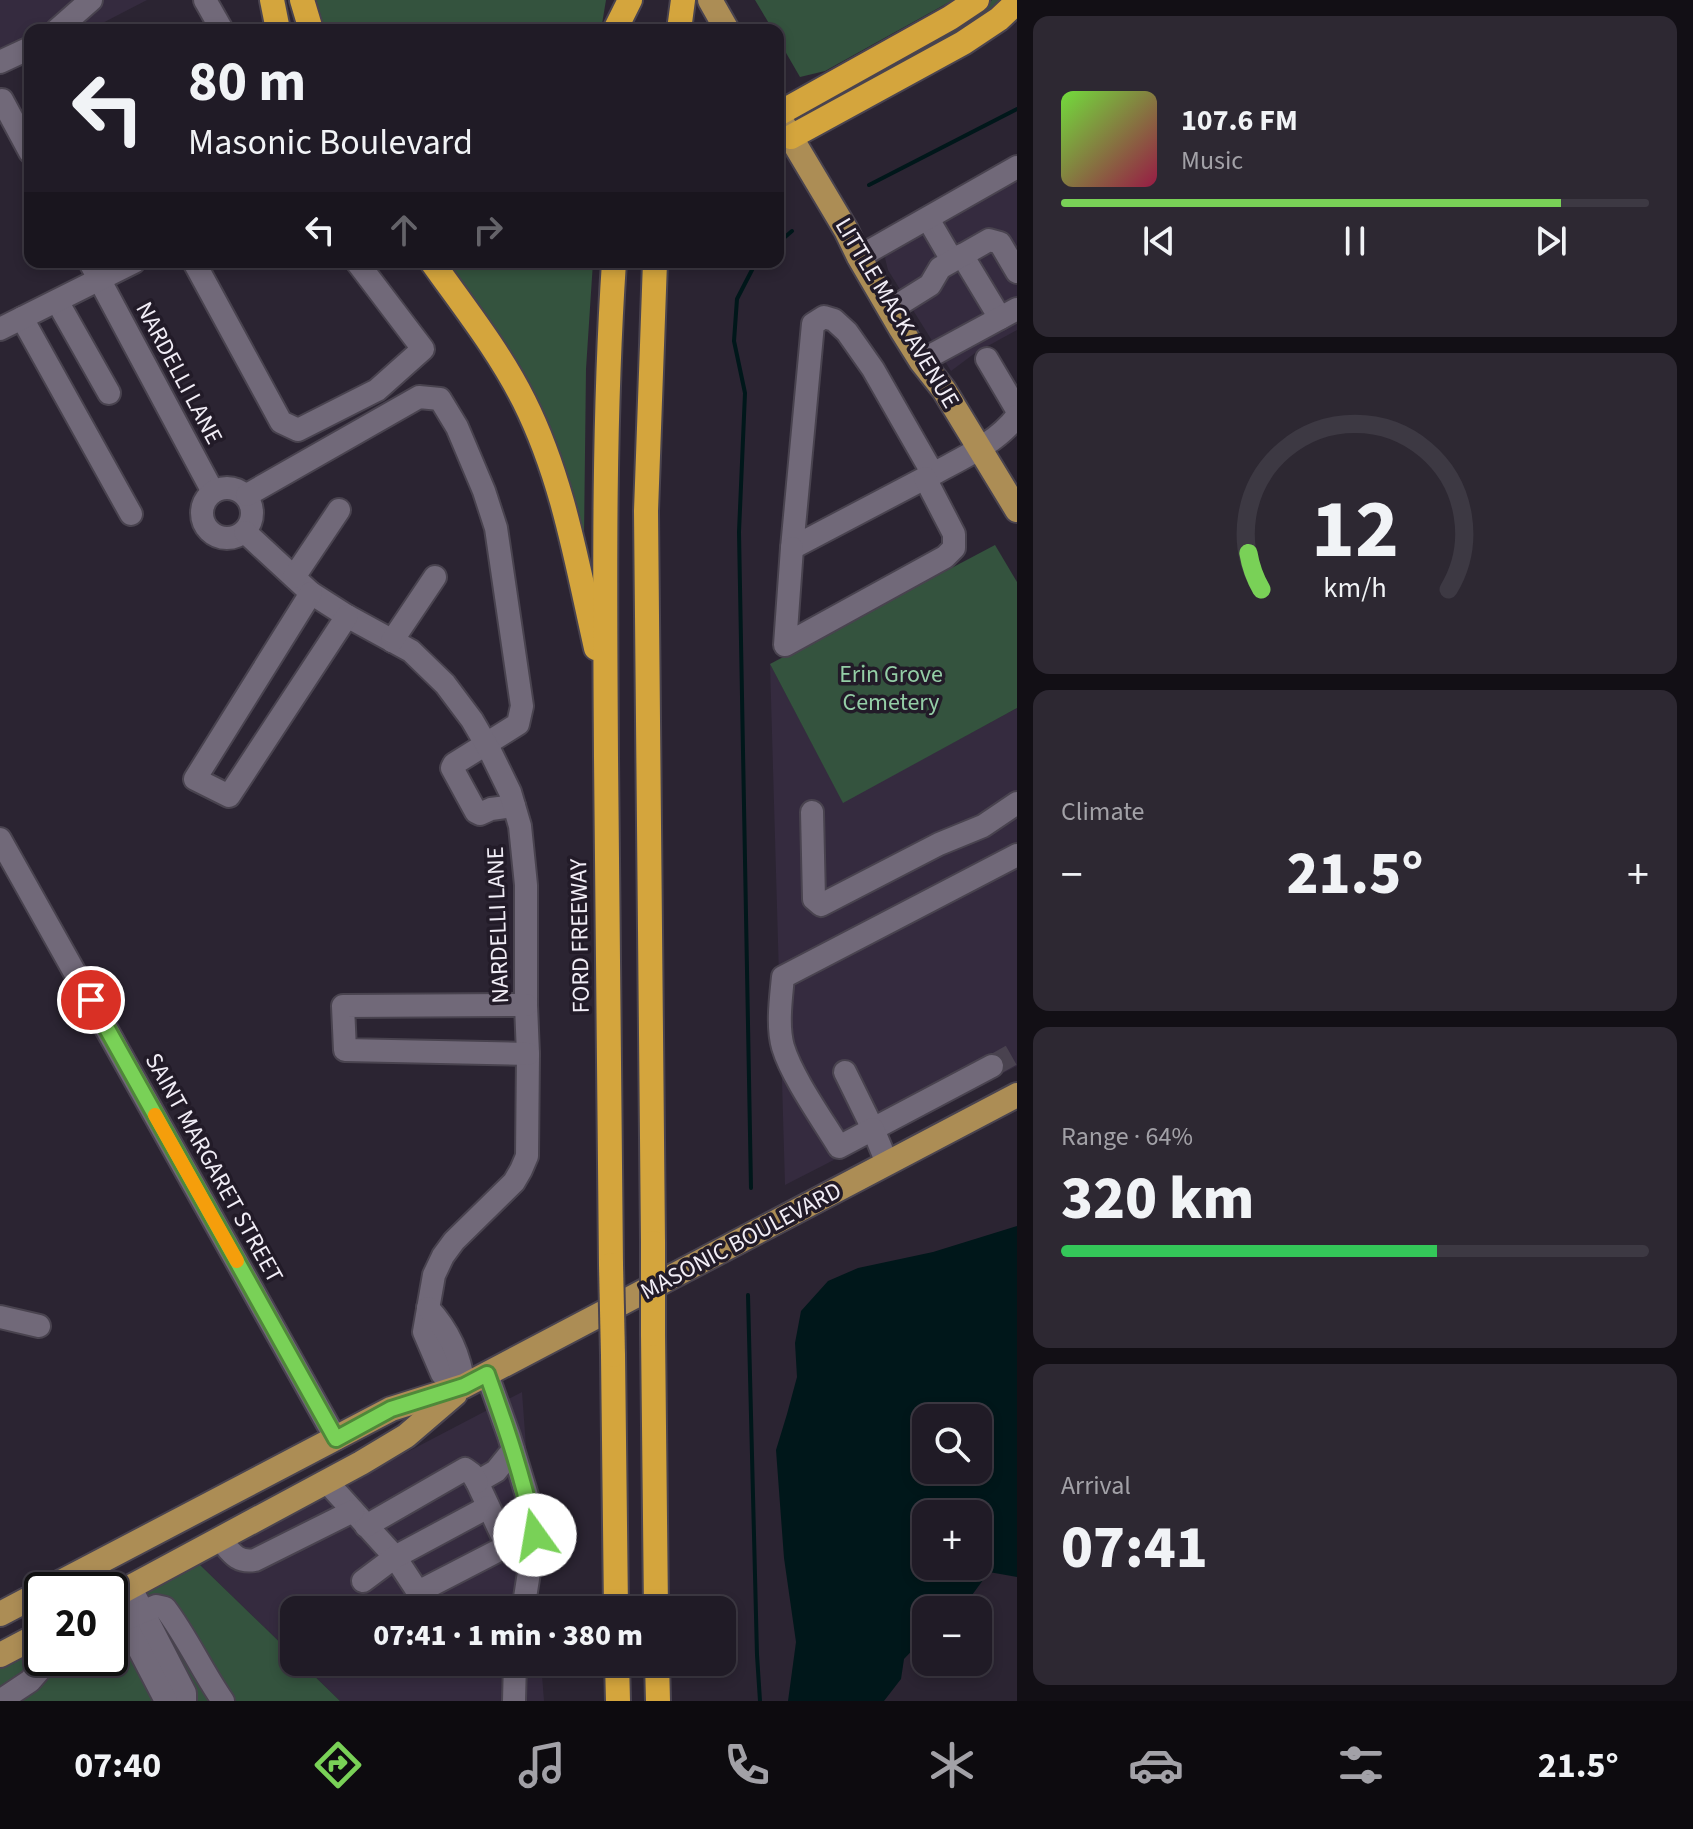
<!DOCTYPE html>
<meta charset="utf-8">
<style>
body{margin:0;font-family:"Source Sans 3",sans-serif;background:#2d2832;color:#f1f3f6;height:100vh;display:flex;flex-direction:column;font-size:30px;white-space:nowrap}
*{box-sizing:border-box;margin:0}
p{font-size:26px;color:#a2a1a7}
.icon{flex:none;width:44px;height:44px;fill:none;stroke:currentColor;stroke-width:2;stroke-linecap:round;stroke-linejoin:round}
.map{position:relative;flex:1;overflow:hidden}
.drawer{display:flex;flex-direction:column;gap:16px;padding:16px;background:#120f15;width:676px}
.drawer>*{flex:none}
.top-card{position:absolute;left:24px;top:24px;width:760px;height:244px;border-radius:16px;box-shadow:0 4px 12px #0003,0 0 0 2px #3d3943;background:#201b26;color:#f1f3f6;overflow:hidden}
.buttons{position:absolute;left:912px;top:1404px;display:grid;gap:16px}
.buttons a{display:grid;place-items:center;width:80px;height:80px;border-radius:16px;background:#201b26;box-shadow:0 4px 12px #0003,0 0 0 2px #3d3943;font-size:40px}
.speed{position:absolute;left:24px;top:1572px;display:flex;gap:16px;font-size:40px;font-weight:700;text-align:center}
.speed>*{display:grid;place-content:center;width:104px;height:104px;border-radius:50%;background:#201b26;box-shadow:0 4px 12px #0003,0 0 0 2px #3d3943;line-height:1}
.speed .limit{border:4px solid #111;border-radius:12px;background:#fff;color:#111}
.pin{position:absolute;display:grid;place-items:center;width:68px;height:68px;color:#fff;margin:-34px;border:4px solid #fff;border-radius:50%;box-shadow:0 2px 8px #0007}
.me{position:absolute;width:88px;margin:-44px;rotate:347deg;stroke-linejoin:round;filter:drop-shadow(0 0 6px #0008)}
.turn{display:flex;align-items:center;gap:28px;height:168px;padding:0 32px;font-size:36px}
.turn .icon{width:104px;height:104px;stroke-width:2.5}
.turn b{display:block;font-size:56px;line-height:68px}
.lanes{display:flex;align-items:center;height:76px;padding:0 32px;background:#0003;justify-content:center;gap:40px;direction:ltr}
.lanes .off{opacity:.35}
.big{font-size:60px;font-weight:800;line-height:1.1}
.drawer .card{flex:1;display:flex;flex-direction:column;justify-content:center;gap:12px;min-width:0;padding:0 28px;border-radius:16px;background:#2d2832}
.drawer .dial{align-items:center;gap:0}
.dial svg{height:208px;overflow:visible;fill:none;stroke:#3d3943;stroke-width:7;stroke-linecap:round;text-anchor:middle}
.dial text{fill:#f1f3f6;stroke:none}
.song{display:flex;align-items:center;gap:24px}
.cover{width:96px;height:96px;border-radius:12px;background:linear-gradient(135deg,hsl(100 70% 55%),hsl(340 70% 35%))}
.played{height:8px;border-radius:4px;background:linear-gradient(90deg,#79d157 85%,#3d3943 85%)}
.keys{display:flex;justify-content:space-around;direction:ltr}
.heat{display:flex;justify-content:space-between;align-items:center;font-size:44px;direction:ltr}
.charge{height:12px;border-radius:6px;background:linear-gradient(90deg,#34c759 64%,#3d3943 0)}
.trip{position:absolute;left:280px;top:1596px;width:456px;height:80px;border-radius:16px;background:#201b26;box-shadow:0 4px 12px #0003,0 0 0 2px #3d3943;font-weight:800;line-height:80px;text-align:center}
.menu{display:flex;height:128px;justify-content:space-around;align-items:center;background:#0d0b0f;color:#a2a1a7}
.menu .icon{width:56px;height:56px}
.menu .selected{color:#79d157}
.menu b{font-size:36px;color:#f1f3f6}
main{display:flex;flex:1;min-height:0}
.map>svg:first-child{display:block}
.built{fill:#352b3f}
.green{fill:#34533e}
.water{fill:#00171a;fill-rule:evenodd}
.lines{fill:none;stroke-linecap:round;stroke-linejoin:round}
.stream{stroke:#00171a;stroke-width:4}
.minor-tunnel{stroke:#49424f;stroke-width:22;stroke-dasharray:22 11;stroke-linecap:butt}
.minor-casing{stroke:#49434f;stroke-width:26}
.major-casing{stroke:#49434f;stroke-width:28}
.highway-casing{stroke:#49434f;stroke-width:28}
.minor{stroke:#716979;stroke-width:22}
.major{stroke:#ac8d55;stroke-width:24}
.highway{stroke:#d4a53d;stroke-width:24}
.highway-bridge-casing{stroke:#49434f;stroke-width:28;stroke-linecap:butt}
.highway-bridge{stroke:#d4a53d;stroke-width:24}
.route-casing{stroke:#4f8839;stroke-width:20}
.route{stroke:#79d157;stroke-width:14}
.slow{stroke:#f59e0b;stroke-width:14}
.labels{text-anchor:middle;dominant-baseline:central;stroke-width:7;stroke-linejoin:round;paint-order:stroke}
.street-label{font-size:24px;fill:#f1edf6;stroke:#221b28}
.park-label{font-size:24px;fill:#94cea6;stroke:#221b28}
</style>
<main>
<div class="map">
<svg width="1017" height="1701" viewBox="0 0 1017 1701">
<rect width="100%" height="100%" fill="#2b2432"/>
<g class="built">
<path d="M0,0H147L89,30H30V60L0,75Z"/>
<path d="M1017,181V330L975,353L951,371L888,270L885,258L887,254Z"/>
<path d="M770,664L843,802L1017,708V1066L785,1185Z"/>
<path d="M522,1392L538,1610H294V1656L197,1562Z"/>
<path d="M300,1662H541L544,1701H340Z"/>
</g>
<g class="green">
<path d="M316,0H606L601,30H325Z"/>
<path d="M755,0H953L825,71L800,77L778,39V30H773Z"/>
<path d="M992,0H1009L991,17L824,110L819,101L977,13Z"/>
<path d="M442,262H593L586,369L584,537H580Z"/>
<path d="M995,545L1017,582V708L843,803L770,664Z"/>
<path d="M197,1562L294,1656V1662H300L340,1701H0V1665L42,1643V1658H110V1608Z"/>
</g>
<path class="water" d="M1017,1226V1577L989,1572L961,1610H926V1636L904,1659L901,1679L884,1701H788L796,1642L784,1558L776,1450L787,1414L797,1377L795,1343L801,1311L828,1281L858,1268L933,1252ZM926,1418H978V1470H926ZM926,1514H978V1566H926Z"/>
<g class="lines">
<g class="stream">
<path d="M869,185L1017,109"/>
<path d="M778,243L792,231"/>
<path d="M751,1188L739,532L745,393L734,341L737,299L754,266L758,262"/>
<path d="M748,1295L757,1655L760,1701"/>
</g>
<path class="minor-tunnel" d="M992,1066L1017,1052"/>
<g class="minor-casing">
<g id="minor">
<path d="M205,0L222,30"/>
<path d="M57,30L91,0"/>
<path d="M0,62L30,48"/>
<path d="M2,100L30,152"/>
<path d="M928,219L952,260"/>
<path d="M962,255L1000,318"/>
<path d="M859,257L1017,167"/>
<path d="M90,262L213,492"/>
<path d="M194,262L281,422L298,430L377,390L423,349L357,262"/>
<path d="M57,301L109,393"/>
<path d="M890,310L930,285L940,268L989,240L1000,243L1017,272"/>
<path d="M22,318L131,514"/>
<path d="M0,329L134,262"/>
<path d="M987,359L1017,410"/>
<path d="M921,361L1017,309"/>
<path d="M933,474L873,369L847,332L834,320L824,317L813,324L792,548L925,478L933,474C962,458 997,443 1017,416"/>
<circle cx="227" cy="513" r="25"/>
<path d="M247,495L419,397L440,399L457,427L484,491L496,528L522,706L518,724L454,764L452,768L476,812L480,814L491,809L514,806"/>
<path d="M245,532L311,593L347,616L411,651L445,684L472,720L490,751L510,792L520,826L526,885V1005L528,1054L527,1156L521,1170L514,1182L454,1241L443,1256L434,1275L424,1332L442,1374L464,1386"/>
<path d="M792,548L785,645L945,557L954,548V534L925,478"/>
<path d="M294,577L339,510"/>
<path d="M311,593L195,779L229,796L347,616"/>
<path d="M392,641L435,577"/>
<path d="M812,812L814,899L821,905L939,844L983,826L1017,803"/>
<path d="M0,839L336,1439"/>
<path d="M526,1005L343,1006L345,1050L528,1054"/>
<path d="M845,1072L873,1129L992,1066"/>
<path d="M887,1163L873,1129L839,1147C822,1119 792,1077 783,1047C777,1026 781,998 783,977L1017,855"/>
<path d="M428,1308C449,1331 460,1355 464,1386"/>
<path d="M0,1317L39,1326"/>
<path d="M487,1374L509,1436L528,1499L535,1535L523,1610"/>
<path d="M327,1482L395,1557L418,1592L507,1546L477,1482L496,1471L513,1450"/>
<path d="M366,1526L465,1469L472,1474L477,1482"/>
<path d="M220,1539C231,1552 236,1563 255,1560L353,1511"/>
<path d="M363,1581L395,1557L488,1507"/>
<path d="M136,1598L185,1693V1701"/>
<path d="M118,1609L166,1701"/>
<path d="M110,1626L156,1606L165,1608C187,1637 202,1671 223,1701"/>
<path d="M0,1701L30,1681L50,1658"/>
<path d="M514,1701L515,1662"/>
</g>
</g>
<g class="major-casing">
<g id="major">
<path d="M710,0L727,30"/>
<path d="M778,116L846,230L859,257L901,329L921,361L944,390L1017,510"/>
<path d="M46,1590L391,1409L464,1386L1017,1095"/>
<path d="M110,1598L361,1463L406,1436L455,1394"/>
<path d="M0,1614L42,1592"/>
<path d="M0,1655L42,1633"/>
</g>
</g>
<g class="highway-casing">
<g id="highway">
<path d="M272,0L278,30"/>
<path d="M302,0L311,30"/>
<path d="M615,30L630,0"/>
<path d="M679,30L683,0"/>
<path d="M778,114L950,18L977,0"/>
<path d="M791,137L963,43L999,19L1017,2"/>
<path d="M432,262C464,307 499,351 524,401C563,479 577,564 596,648"/>
<path d="M653,1243L646,511L655,262"/>
<path d="M611,1265C609,1096 608,927 606,757C605,593 603,427 614,262"/>
<path d="M653,1334L656,1610"/>
<path d="M613,1355L616,1610"/>
<path d="M617,1662L618,1701"/>
<path d="M657,1662L658,1701"/>
</g>
</g>
<use href="#minor" class="minor"/>
<use href="#major" class="major"/>
<use href="#highway" class="highway"/>
<g class="highway-bridge-casing">
<g id="highway-bridge">
<path d="M653,1243V1334"/>
<path d="M611,1265L613,1355"/>
</g>
</g>
<use href="#highway-bridge" class="highway-bridge"/>
</g>
<g class="lines">
<g class="route-casing">
<path id="route" d="M91,1000L336,1439L391,1409L464,1386L487,1374C506,1427 524,1480 535,1535"/>
</g>
<use href="#route" class="route"/>
<path class="slow" d="M155,1115L237,1261"/>
</g>
<g class="labels">
<g class="street-label">
<text transform="translate(897 313) rotate(59)">LITTLE MACK AVENUE</text>
<text transform="translate(179 373) rotate(62)">NARDELLI LANE</text>
<text transform="translate(498 925) rotate(-92)">NARDELLI LANE</text>
<text transform="translate(580 936) rotate(-91)">FORD FREEWAY</text>
<text transform="translate(214 1168) rotate(61)">SAINT MARGARET STREET</text>
<text transform="translate(741 1241) rotate(-28)">MASONIC BOULEVARD</text>
</g>
<g class="park-label">
<text x="891" y="674">Erin Grove<tspan x="891" dy="28">Cemetery</tspan></text>
</g>
</g>
</svg>
<div class="buttons">
<a><svg class="icon" aria-label="search" viewBox="0 0 24 24"><circle cx="10" cy="10" r="6"/><path d="M15 15l6 6"/></svg></a>
<a>+</a>
<a>−</a>
</div>
<div class="speed"><div class="limit">20</div></div>
<div class="pin" style="left:91px;top:1000px;background:#d93025"><svg class="icon" aria-label="arrive" viewBox="0 0 24 24"><path d="M6 21V4h12l-3 4 3 4H6"/></svg></div>
<svg class="me" style="left:535px;top:1535px" viewBox="-20 -20 40 40"><circle r="19" fill="#fff"/><path d="M0-13L10 11 0 6-10 11z" fill="#79d157"/></svg>
<div class="trip">07:41 · 1 min · 380 m</div>
<div class="top-card">
<div class="turn"><svg class="icon" aria-label="left" viewBox="0 0 24 24"><path d="M17 20v-9H6M10 6l-5 5 5 5"/></svg><div><b>80 m</b>Masonic Boulevard</div></div>
<div class="lanes"><svg class="icon" aria-label="left" viewBox="0 0 24 24"><path d="M17 20v-9H6M10 6l-5 5 5 5"/></svg><svg class="icon off" aria-label="ahead" viewBox="0 0 24 24"><path d="M12 20V5M6 11l6-6 6 6"/></svg><svg class="icon off" aria-label="right" viewBox="0 0 24 24"><path d="M7 20v-9h11M14 6l5 5-5 5"/></svg></div>
</div>
</div>
<section class="drawer">
<div class="card">
<div class="song"><i class="cover"></i><div><b>107.6 FM</b><p>Music</p></div></div>
<div class="played"></div>
<div class="keys"><svg class="icon" aria-label="previous" viewBox="0 0 24 24"><path d="M18 5L8 12l10 7zM5 5v14"/></svg><svg class="icon" aria-label="pause" viewBox="0 0 24 24"><path d="M8 5v14M16 5v14"/></svg><svg class="icon" aria-label="next" viewBox="0 0 24 24"><path d="M6 5l10 7-10 7zM19 5v14"/></svg></div>
</div>
<div class="card dial"><svg viewBox="0 0 100 80">
<path d="M14 69A42 42 0 1 1 86 69"/>
<path d="M14 69A42 42 0 0 1 9 55" stroke="#79d157"/>
<text x="50" y="56" font-size="32" font-weight="700">12</text>
<text x="50" y="72" font-size="11">km/h</text>
</svg></div>
<div class="card"><p>Climate</p>
<div class="heat"><a>−</a><b class="big">21.5°</b><a>+</a></div>
</div>
<div class="card"><p>Range · 64%</p><b class="big">320 km</b><div class="charge"></div></div>
<div class="card"><p>Arrival</p><b class="big">07:41</b></div>
</section>
</main>
<nav class="menu">
<b>07:40</b>
<svg class="icon selected" aria-label="directions" viewBox="0 0 24 24"><path d="M12 3l9 9-9 9-9-9zM9 14v-3h6M13 9l2 2-2 2"/></svg>
<svg class="icon" aria-label="music" viewBox="0 0 24 24"><path d="M9 18V5l10-2v13"/><circle cx="6" cy="18" r="3"/><circle cx="16" cy="16" r="3"/></svg>
<svg class="icon" aria-label="phone" viewBox="0 0 24 24"><path d="M5 4h4l2 5-3 2q2 4 5 5l2-3 5 2v4C11 20 4 13 5 4z"/></svg>
<svg class="icon" aria-label="climate" viewBox="0 0 24 24"><path d="M12 3v18M4 7l16 10M4 17L20 7"/></svg>
<svg class="icon" aria-label="car" viewBox="0 0 24 24"><path d="M5 17H2v-5l4-1 3-4h7l3 4 3 1v5h-3M9 17h6M6 11h13"/><circle cx="7" cy="17" r="2"/><circle cx="17" cy="17" r="2"/></svg>
<svg class="icon" aria-label="filters" viewBox="0 0 24 24"><path d="M4 7h16M4 17h16"/><circle cx="9" cy="7" r="2"/><circle cx="15" cy="17" r="2"/></svg>
<b>21.5°</b>
</nav>
